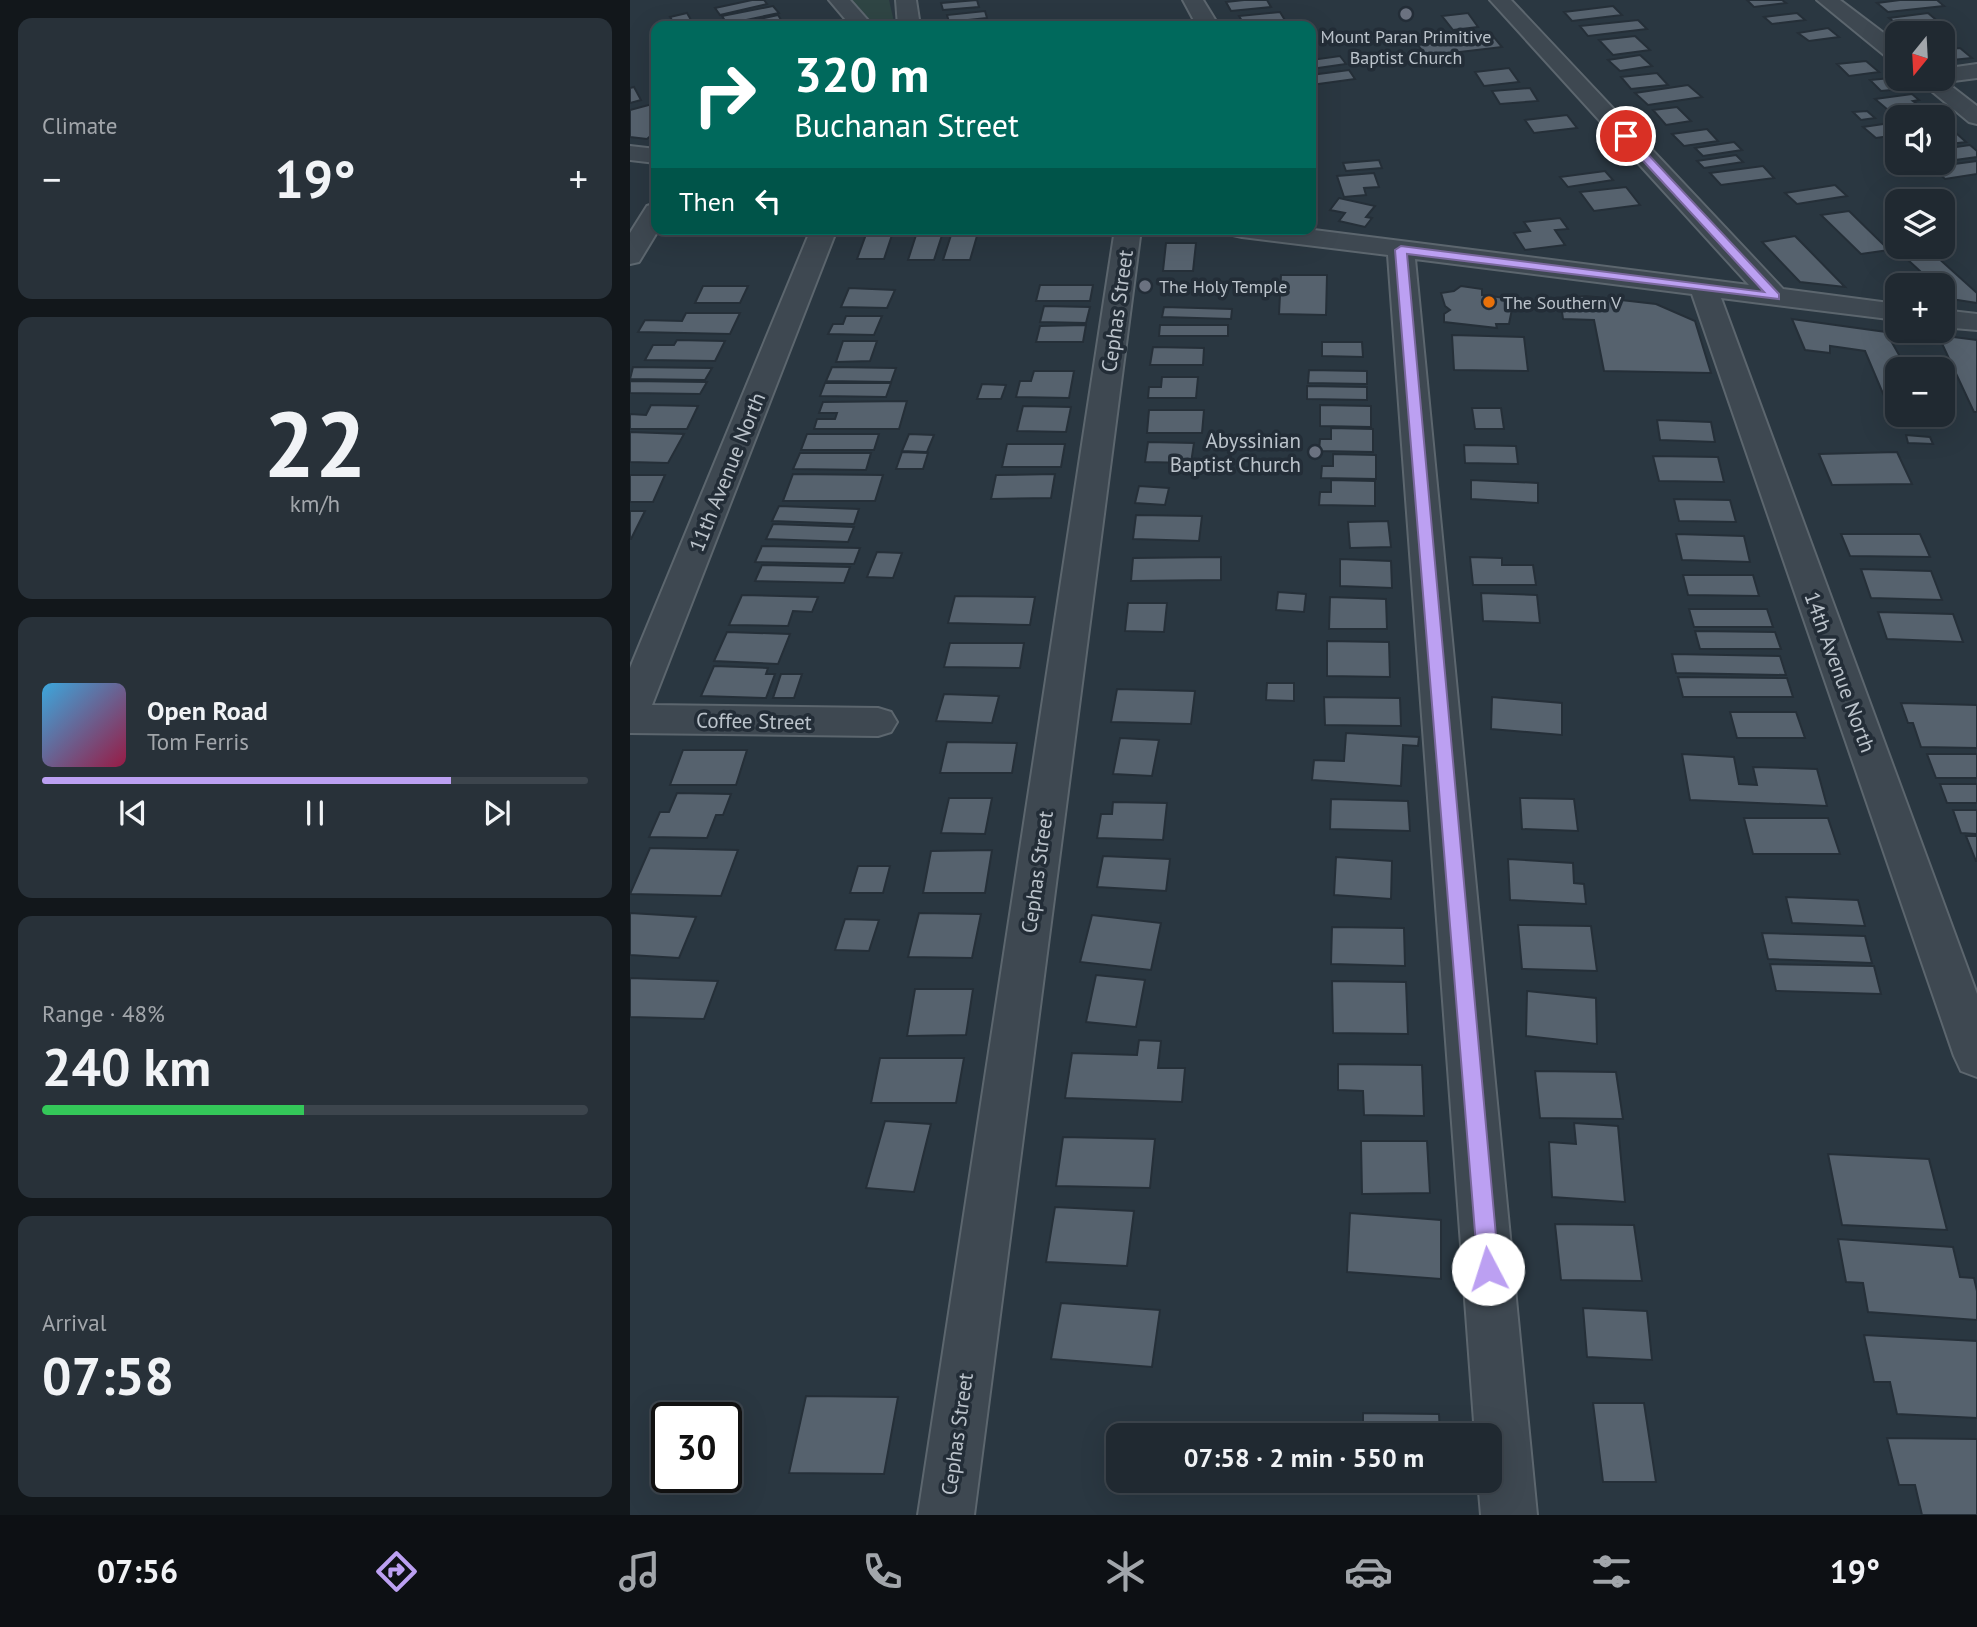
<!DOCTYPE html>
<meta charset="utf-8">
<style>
body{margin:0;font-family:"PT Sans",sans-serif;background:#283139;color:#f1f3f6;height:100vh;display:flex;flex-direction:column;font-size:26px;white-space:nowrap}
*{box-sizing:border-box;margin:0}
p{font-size:23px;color:#a2a6ab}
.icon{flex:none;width:38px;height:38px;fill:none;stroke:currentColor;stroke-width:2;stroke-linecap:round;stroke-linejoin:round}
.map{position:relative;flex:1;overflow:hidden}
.side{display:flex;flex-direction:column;gap:18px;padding:18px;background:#12171b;width:630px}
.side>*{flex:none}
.top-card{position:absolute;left:21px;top:21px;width:665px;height:214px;border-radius:14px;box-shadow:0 7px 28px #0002,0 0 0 2px #3d454d;background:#00695c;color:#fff;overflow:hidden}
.needle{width:46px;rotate:198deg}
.controls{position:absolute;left:1255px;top:21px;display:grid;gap:14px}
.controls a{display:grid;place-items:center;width:70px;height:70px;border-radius:14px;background:#202931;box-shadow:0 7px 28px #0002,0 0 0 2px #3d454d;font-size:35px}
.speed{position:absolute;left:21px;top:1402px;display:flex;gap:14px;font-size:35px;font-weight:700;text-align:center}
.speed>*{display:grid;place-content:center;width:91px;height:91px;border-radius:50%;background:#202931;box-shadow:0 7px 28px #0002,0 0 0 2px #3d454d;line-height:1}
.speed .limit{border:4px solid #111;border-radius:10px;background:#fff;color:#111}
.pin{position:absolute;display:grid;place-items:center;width:60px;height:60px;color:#fff;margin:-30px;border:4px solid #fff;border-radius:50%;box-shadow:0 2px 7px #0007}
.me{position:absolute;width:77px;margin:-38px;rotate:355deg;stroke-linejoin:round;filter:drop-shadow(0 0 5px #0008)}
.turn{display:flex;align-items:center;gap:24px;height:147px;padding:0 28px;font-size:32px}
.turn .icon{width:91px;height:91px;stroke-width:2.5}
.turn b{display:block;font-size:49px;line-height:60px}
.then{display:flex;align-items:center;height:66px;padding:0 28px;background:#0003;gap:14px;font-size:26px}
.big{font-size:52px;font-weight:800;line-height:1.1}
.side .tile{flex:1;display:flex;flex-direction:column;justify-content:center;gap:10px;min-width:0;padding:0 24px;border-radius:14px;background:#283139}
.side .dial{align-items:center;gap:0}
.dial b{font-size:91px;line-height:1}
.song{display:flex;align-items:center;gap:21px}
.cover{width:84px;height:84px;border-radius:10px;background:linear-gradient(135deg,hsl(200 70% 55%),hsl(340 70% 35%))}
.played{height:7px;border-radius:4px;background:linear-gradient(90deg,#bca0f2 75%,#3d454d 75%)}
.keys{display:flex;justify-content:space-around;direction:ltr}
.heat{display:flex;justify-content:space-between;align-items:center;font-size:38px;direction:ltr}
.charge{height:10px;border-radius:5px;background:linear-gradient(90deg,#34c759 48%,#3d454d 0)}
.trip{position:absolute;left:476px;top:1423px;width:396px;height:70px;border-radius:14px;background:#202931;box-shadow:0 7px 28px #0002,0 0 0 2px #3d454d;font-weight:800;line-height:70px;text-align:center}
.tabs{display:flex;height:112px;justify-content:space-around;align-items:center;background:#0d1014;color:#a2a6ab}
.tabs .icon{width:49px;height:49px}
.tabs .selected{color:#bca0f2}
.tabs b{font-size:32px;color:#f1f3f6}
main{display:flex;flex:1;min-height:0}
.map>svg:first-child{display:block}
.green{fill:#2f4544}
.building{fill:#56626e;stroke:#252f38;stroke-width:2}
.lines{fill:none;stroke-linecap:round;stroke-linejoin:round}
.minor-casing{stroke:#5c666e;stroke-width:4}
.minor{fill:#3e4851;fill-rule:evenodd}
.route{fill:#bca0f2;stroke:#7a689d;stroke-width:2}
.worship-dot{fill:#6b7280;stroke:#232d37;stroke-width:2.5}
.food-dot{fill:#e8710a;stroke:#232d37;stroke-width:2.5}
.labels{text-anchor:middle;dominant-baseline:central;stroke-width:7;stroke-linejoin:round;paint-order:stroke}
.far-poi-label{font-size:18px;fill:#bbc3cb;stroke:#232d37;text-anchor:start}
.street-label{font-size:21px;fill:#bbc3cb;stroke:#232d37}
.poi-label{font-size:21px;fill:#bbc3cb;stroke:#232d37;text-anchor:end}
</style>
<main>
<section class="side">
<div class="tile"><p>Climate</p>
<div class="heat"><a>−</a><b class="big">19°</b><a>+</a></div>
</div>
<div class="tile dial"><b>22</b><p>km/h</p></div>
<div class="tile">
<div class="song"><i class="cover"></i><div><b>Open Road</b><p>Tom Ferris</p></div></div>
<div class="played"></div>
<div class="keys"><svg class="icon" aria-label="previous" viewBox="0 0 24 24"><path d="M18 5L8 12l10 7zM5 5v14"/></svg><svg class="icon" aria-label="pause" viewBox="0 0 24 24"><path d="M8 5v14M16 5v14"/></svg><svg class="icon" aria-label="next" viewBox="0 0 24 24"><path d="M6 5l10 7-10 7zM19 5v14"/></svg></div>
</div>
<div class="tile"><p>Range · 48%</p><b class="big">240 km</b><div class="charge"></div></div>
<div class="tile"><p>Arrival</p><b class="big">07:58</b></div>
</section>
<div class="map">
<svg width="1347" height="1515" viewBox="0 0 1347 1515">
<rect width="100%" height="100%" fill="#2a3741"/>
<path class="green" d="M220,0H259L265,26H241Z"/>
<g class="building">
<path d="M122,0H134L137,4L90,15L85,8Z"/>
<path d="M347,0L349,7L313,10L311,3Z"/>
<path d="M614,0H637L641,7L601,11L596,2Z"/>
<path d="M1117,0H1152L1156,3L1124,7Z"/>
<path d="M1270,0H1307L1314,6L1258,12L1247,3Z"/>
<path d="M143,6L149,13L97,24L92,16Z"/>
<path d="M983,6L992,15L942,21L934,12Z"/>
<path d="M355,11L357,18L319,22L317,15Z"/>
<path d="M650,12L656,22L615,26L609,16Z"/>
<path d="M57,13L61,20L44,23L40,17Z"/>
<path d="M838,13L848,27L823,30L812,16Z"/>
<path d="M1167,13L1175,20L1142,24L1134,17Z"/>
<path d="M1298,13L1311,24L1272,28L1259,18Z"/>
<path d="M148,15L153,23L137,26L103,25Z"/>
<path d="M1008,20L1017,29L958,36L950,26Z"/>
<path d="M1198,28L1209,37L1179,41L1168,33Z"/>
<path d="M863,36L872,47L796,56L788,45Z"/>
<path d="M1005,36L1020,50L983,55L969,40Z"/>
<path d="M1330,48L1342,58L1312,61V50Z"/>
<path d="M1010,55L1022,66L990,71L978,60Z"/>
<path d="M710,56L716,64L681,69V60Z"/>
<path d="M1236,61L1249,72L1219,76L1207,64Z"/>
<path d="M879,68L889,82L854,86L845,72Z"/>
<path d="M719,70L725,79L681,85V75Z"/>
<path d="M1027,73L1038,85L1001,89L991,77Z"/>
<path d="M1261,78L1272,89L1251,91L1240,80Z"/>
<path d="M1058,85L1072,97L1018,105L1005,93Z"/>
<path d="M4,87L11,100L0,103V88Z"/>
<path d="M900,88L908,101L870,104L862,91Z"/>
<path d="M1282,94L1289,100L1283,101L1290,106L1258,110L1245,99Z"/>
<path d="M26,103V131L17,139L0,137V110Z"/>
<path d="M1047,107L1061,121L1036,125L1023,110Z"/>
<path d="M1237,111L1245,118L1231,120L1223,112Z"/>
<path d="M937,115L947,128L904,133L895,120Z"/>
<path d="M1267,122V135L1246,138L1233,127Z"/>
<path d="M1077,129L1088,141L1054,146L1042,134Z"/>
<path d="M1326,133L1336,142L1312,145V135Z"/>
<path d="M1104,142L1112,150L1073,156L1065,148Z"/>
<path d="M1340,145L1347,151V157L1318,161L1312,157V149Z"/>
<path d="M1106,155L1113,162L1074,168L1067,161Z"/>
<path d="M749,160L752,168L716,171L713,163Z"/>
<path d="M1347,161V174L1315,179L1302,167Z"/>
<path d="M1133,166L1144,178L1091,185L1080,173Z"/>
<path d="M975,171L983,180L938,187L930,177Z"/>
<path d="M744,173L749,187L734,188L736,195L714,197L707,176Z"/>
<path d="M1205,185L1217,196L1167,204L1155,193Z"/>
<path d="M996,187L1010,205L964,211L950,192Z"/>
<path d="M709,198L745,206L736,217L742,218L735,227L709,221L715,213L700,210Z"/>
<path d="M1219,211L1259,250L1231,254L1191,215Z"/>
<path d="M930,218L938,229L925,230L935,245L895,250L884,233L900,231L894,222Z"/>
<path d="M238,229H264L254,259H227Z"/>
<path d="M288,229H314L304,260H278Z"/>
<path d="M323,229H349L340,260H313Z"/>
<path d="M1165,236L1215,287L1170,282L1132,242Z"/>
<path d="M536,243H566L563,271H533Z"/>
<path d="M1263,246L1296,247L1347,293V303L1321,299L1312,292V285H1305Z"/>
<path d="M651,275H697L696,315L649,314Z"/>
<path d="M410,285H463L460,301H406Z"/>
<path d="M73,286H118L110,303H65Z"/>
<path d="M831,286L852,289V295L884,299L879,324H866L867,328L814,322V314L820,310L815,306L811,293L824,291Z"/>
<path d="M219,288L265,290L257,308L211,307Z"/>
<path d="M956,296L1026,304L1065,321L1081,373L974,371L964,320L933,319L930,298Z"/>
<path d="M414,306L460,307L456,323L410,322Z"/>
<path d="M534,307L602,309L601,319L532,317Z"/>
<path d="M56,313H110L100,334L8,332L15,320L52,321Z"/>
<path d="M216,316H252L244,335L198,334L203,324H213Z"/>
<path d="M1162,319L1256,332L1277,369H1267V396H1254L1235,351L1200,346V353L1175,350Z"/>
<path d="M456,325L453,342H406L410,326Z"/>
<path d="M530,325H598V336H529Z"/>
<path d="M822,335L894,337L898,371L824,370Z"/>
<path d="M1308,335L1347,340V412H1344Z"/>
<path d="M47,340L95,341L85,361L15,360L23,345H44Z"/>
<path d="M213,341H247L240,361L206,362Z"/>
<path d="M692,342H732L733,357L692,356Z"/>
<path d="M523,347L574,348L573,365H520Z"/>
<path d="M3,367L82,368L75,380L0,379Z"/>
<path d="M202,367L266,368L261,382L196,381Z"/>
<path d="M679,370L737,371V384L678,383Z"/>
<path d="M404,371H444L439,398L386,397L390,381H401Z"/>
<path d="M532,377H568L566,398H518L519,387H531Z"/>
<path d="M0,381L77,382L70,394L0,393Z"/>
<path d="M195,383H261L256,397L190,396Z"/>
<path d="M352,384L376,385L371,399H347Z"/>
<path d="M677,386L737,387V400L677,399Z"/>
<path d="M277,401L269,429H184L187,419H205L207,413H189L193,402Z"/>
<path d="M21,405L68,406L57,429H0V414L16,415Z"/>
<path d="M690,405L741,406V427L690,426Z"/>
<path d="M393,406L441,407L436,432L387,431Z"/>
<path d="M842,408H871L874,429H845Z"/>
<path d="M519,410H574L572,433H517Z"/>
<path d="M1027,420L1081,422L1085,442L1030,440Z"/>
<path d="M701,428L743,429V452L689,451L690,439H701Z"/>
<path d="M0,432L54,434L38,463L0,462Z"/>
<path d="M177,434H249L244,450H171Z"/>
<path d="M279,434L304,435L297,452L272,451Z"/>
<path d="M1276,435L1300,437L1303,444L1278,443Z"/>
<path d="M518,442L564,443L561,463L515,462Z"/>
<path d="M377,444H435L431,467H372Z"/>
<path d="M834,445L886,446L888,464L835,463Z"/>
<path d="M272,452L298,453L293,469H266Z"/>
<path d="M1267,452L1282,484L1202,485L1189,454Z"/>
<path d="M170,453H241L236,470L163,469Z"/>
<path d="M703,454L746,455V479L691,478L692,466H703Z"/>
<path d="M1023,456L1088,457L1094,482L1029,481Z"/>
<path d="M163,474L253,475L245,501H153Z"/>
<path d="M425,474L421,498L361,499L366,475Z"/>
<path d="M0,475H35L23,502H0Z"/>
<path d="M701,480L745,481V506L689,505L690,492H701Z"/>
<path d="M841,480L908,483V503L841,499Z"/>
<path d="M509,486L539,488L535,505L505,503Z"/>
<path d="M1044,499L1100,500L1106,522L1049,521Z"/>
<path d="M149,506L229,509L224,524L142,521Z"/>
<path d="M0,511H15L1,539H0Z"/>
<path d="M506,515L572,516L569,541L503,539Z"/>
<path d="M758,521L761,547L720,548L718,522Z"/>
<path d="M143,524L224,527L218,542L136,539Z"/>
<path d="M1046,534L1114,536L1120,562L1052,560Z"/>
<path d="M1211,534H1290L1300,557L1220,556Z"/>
<path d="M132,546L230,548L224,564L125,562Z"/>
<path d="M247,552L272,553L263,578L237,577Z"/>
<path d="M591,557V580L501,581L503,558Z"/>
<path d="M840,557L872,558V565H903L906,585H843Z"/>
<path d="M710,559L761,561L762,588L710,586Z"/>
<path d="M132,565L220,567L214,583L125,581Z"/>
<path d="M1231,569L1301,571L1312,600L1241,598Z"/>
<path d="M1053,575H1123L1129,596L1058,595Z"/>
<path d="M648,592L676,594L674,612L646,610Z"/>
<path d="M851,593L907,595L910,623L853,621Z"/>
<path d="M112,595L188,597L182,612L163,611L158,626L99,625Z"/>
<path d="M325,596L405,597L400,625L318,623Z"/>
<path d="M700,597L756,599L757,629H699Z"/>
<path d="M498,603H537L534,632L495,631Z"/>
<path d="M1059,609H1137L1143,627H1064Z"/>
<path d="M1248,612L1323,614L1333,642L1257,639Z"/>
<path d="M1065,631L1145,632L1151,649H1070Z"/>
<path d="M97,632L160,634L148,664L84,661Z"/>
<path d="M697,641L759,642L760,677L697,676Z"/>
<path d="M320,643H394L390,668L314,667Z"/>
<path d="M1042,654L1150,656L1156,675L1046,673Z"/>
<path d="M84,666L138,668L136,674H145L136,698L71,696Z"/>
<path d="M151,674H172L164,698H143Z"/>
<path d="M1048,677L1157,678L1163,697H1053Z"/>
<path d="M637,683H664V701L636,700Z"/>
<path d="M487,689L565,691L561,724L481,722Z"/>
<path d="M314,694L369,696L362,723L306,721Z"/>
<path d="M694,697L770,698L771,726L695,725Z"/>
<path d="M862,697L932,703V735L861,729Z"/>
<path d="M1271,703L1347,705V748L1291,747L1283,723H1278Z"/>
<path d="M1100,712H1166L1175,738H1107Z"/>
<path d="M716,733L789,737L788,746L773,745L771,786L682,780L684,760L714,761Z"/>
<path d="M490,738L529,740L522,776L483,774Z"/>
<path d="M317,742L387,743L382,773H310Z"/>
<path d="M53,750H117L106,785H40Z"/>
<path d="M1052,754L1104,757L1109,784L1127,785L1123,767L1187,769L1197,806L1060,800Z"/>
<path d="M1297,754H1347V778H1306Z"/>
<path d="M1310,784H1347V803H1317Z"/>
<path d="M47,793L101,794L93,815H86L77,838L19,837L30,812H39Z"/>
<path d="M319,798H362L355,834L311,833Z"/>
<path d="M890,798L944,799L948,831L892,829Z"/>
<path d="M701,799L778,801L780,831L700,829Z"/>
<path d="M483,802L537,803L533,840L467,838L471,814H482Z"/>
<path d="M1323,810H1347V834L1331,833Z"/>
<path d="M1114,818H1198L1210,854H1123Z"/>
<path d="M1336,836H1347V861H1346Z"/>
<path d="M20,848L108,850L91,896L0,894Z"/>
<path d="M362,850L355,893H293L301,851Z"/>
<path d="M473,856L540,859L536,891L467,887Z"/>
<path d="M706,857L762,861L761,899L704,895Z"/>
<path d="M878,859L943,863L944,883L954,884L956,904L880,900Z"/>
<path d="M228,866H260L253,893H220Z"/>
<path d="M1156,897L1228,900L1235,926L1162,923Z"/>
<path d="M0,913L66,917L49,958L0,955Z"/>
<path d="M289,913L351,914L342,958L278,957Z"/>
<path d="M462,915L531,923L521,970L450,962Z"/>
<path d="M215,919L249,920L239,951L205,950Z"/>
<path d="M888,925L961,926L967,971L892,969Z"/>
<path d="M702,927L774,928L775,966L701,964Z"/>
<path d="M1132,933L1235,936L1242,963L1138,959Z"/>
<path d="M1140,964L1244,966L1251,994L1146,991Z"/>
<path d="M466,975L515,980L506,1027L456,1022Z"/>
<path d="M0,978L88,981L74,1019L0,1017Z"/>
<path d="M702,981L776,982L778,1034L703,1033Z"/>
<path d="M285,989H343L336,1035L277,1036Z"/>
<path d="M897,991L966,998L967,1044L896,1036Z"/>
<path d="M509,1040L531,1041L528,1068H555L552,1102L435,1098L442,1053L507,1055Z"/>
<path d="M250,1058H334L326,1103H241Z"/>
<path d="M708,1064L792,1065L794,1116L734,1115L733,1091L708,1090Z"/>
<path d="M905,1071L986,1072L993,1119L910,1118Z"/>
<path d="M255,1121L301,1124L284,1192L236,1188Z"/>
<path d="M944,1123L988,1126L995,1202L922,1197L919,1142L946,1144Z"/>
<path d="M433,1137L525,1139L520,1188L426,1186Z"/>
<path d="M731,1141H797L800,1193L732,1194Z"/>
<path d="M1198,1154L1299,1159L1317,1230L1212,1225Z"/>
<path d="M425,1207L504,1211L497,1266L416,1262Z"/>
<path d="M720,1213L811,1220V1279L717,1272Z"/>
<path d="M925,1224L1004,1225L1012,1281L931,1280Z"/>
<path d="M1208,1239L1323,1247L1330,1277L1344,1278L1347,1291V1320L1238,1312L1233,1283L1216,1282Z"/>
<path d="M431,1303L530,1310L522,1367L421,1359Z"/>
<path d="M953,1308L1017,1311L1022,1360L957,1357Z"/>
<path d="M1234,1335L1347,1341V1418L1267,1414L1260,1382H1244Z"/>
<path d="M176,1396L268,1397L254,1474L159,1473Z"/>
<path d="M963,1403H1014L1026,1482H973Z"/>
<path d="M733,1413L809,1414L810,1435H733Z"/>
<path d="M1257,1438L1347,1439V1515H1292L1285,1485H1269Z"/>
<path d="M734,1480H812V1483L734,1482Z"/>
</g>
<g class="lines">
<g class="minor-casing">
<g id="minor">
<path d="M199,0H220L243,26H221Z"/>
<path d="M266,0H286L290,26H268Z"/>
<path d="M553,0H573L589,26H567Z"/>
<path d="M860,0H881L1153,289L1267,304V320L1091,298L1347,994V1077L1331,1071L1324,1056L1062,294L785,259L907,1515H851L848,1480H859V1435H845L758,255L612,237L603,235L599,229H676L1119,285Z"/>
<path d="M1187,0H1210L1267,43V61L1259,59Z"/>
<path d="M1347,64V78L1316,82L1347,106V124L1339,122L1287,79H1312V69Z"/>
<path d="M0,146L26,149V163L0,160Z"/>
<path d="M26,203V229H29L9,262L0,264V233L17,206Z"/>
<path d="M181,229H207L22,705L248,708L261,712L267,722L261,732L248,736L0,733V668Z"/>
<path d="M485,229H511L344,1515H288Z"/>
<path d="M1312,310L1347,314V330L1312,327Z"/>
</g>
</g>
<use href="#minor" class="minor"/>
</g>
<path class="route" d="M992,134H999L1149,294V299L777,254L869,1269L866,1277L858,1280L851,1277L848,1269L765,250L771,246L1134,292L992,138Z"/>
<g class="worship-dot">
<circle cx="776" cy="14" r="7"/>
<circle cx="515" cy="286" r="7"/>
<circle cx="685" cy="452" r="7"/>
</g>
<circle class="food-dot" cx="859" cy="302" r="7"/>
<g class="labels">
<g class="far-poi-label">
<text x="776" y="36" text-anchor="middle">Mount Paran Primitive<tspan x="776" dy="21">Baptist Church</tspan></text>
<text x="529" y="286">The Holy Temple</text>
<text x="873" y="302">The Southern V</text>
</g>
<g class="street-label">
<text transform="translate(487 311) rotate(-82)">Cephas Street</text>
<text transform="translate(97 472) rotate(-68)">11th Avenue North</text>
<text transform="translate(1210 672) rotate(70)">14th Avenue North</text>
<text transform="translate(124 721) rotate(1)">Coffee Street</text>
<text transform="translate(407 872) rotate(-82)">Cephas Street</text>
<text transform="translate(327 1434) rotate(-82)">Cephas Street</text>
</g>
<g class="poi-label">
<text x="671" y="440">Abyssinian<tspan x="671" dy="24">Baptist Church</tspan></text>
</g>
</g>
</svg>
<div class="controls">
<a><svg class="needle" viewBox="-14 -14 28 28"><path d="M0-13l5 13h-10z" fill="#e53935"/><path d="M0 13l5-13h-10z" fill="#a2a6ab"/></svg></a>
<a><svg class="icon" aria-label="sound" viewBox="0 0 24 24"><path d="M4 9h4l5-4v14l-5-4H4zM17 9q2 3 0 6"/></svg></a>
<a><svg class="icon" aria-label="layers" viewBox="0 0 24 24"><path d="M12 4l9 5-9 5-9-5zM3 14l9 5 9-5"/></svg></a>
<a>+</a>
<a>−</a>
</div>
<div class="speed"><div class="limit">30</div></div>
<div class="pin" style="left:996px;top:136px;background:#d93025"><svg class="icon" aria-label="arrive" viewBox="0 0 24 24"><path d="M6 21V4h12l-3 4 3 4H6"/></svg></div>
<svg class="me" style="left:858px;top:1269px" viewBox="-20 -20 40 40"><circle r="19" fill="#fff"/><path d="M0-13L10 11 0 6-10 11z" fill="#bca0f2"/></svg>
<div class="trip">07:58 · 2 min · 550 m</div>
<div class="top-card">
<div class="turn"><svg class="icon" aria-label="right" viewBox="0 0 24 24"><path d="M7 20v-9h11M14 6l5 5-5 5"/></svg><div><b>320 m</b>Buchanan Street</div></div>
<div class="then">Then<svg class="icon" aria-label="left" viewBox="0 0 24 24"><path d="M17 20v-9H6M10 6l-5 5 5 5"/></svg></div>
</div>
</div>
</main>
<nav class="tabs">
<b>07:56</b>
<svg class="icon selected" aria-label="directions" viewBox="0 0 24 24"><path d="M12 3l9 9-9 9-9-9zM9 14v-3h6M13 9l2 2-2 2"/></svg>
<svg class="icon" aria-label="music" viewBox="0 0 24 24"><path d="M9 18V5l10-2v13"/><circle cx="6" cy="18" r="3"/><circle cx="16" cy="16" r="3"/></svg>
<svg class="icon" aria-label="phone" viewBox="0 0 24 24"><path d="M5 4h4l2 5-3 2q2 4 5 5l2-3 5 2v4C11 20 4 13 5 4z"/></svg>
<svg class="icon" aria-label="climate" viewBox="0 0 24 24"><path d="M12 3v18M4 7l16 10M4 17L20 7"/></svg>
<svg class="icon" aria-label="car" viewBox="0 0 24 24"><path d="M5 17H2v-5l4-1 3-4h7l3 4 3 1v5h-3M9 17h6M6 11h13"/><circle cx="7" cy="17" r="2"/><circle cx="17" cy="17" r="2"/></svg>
<svg class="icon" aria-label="filters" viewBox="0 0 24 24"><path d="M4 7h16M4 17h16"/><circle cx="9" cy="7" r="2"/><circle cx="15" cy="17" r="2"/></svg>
<b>19°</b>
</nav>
